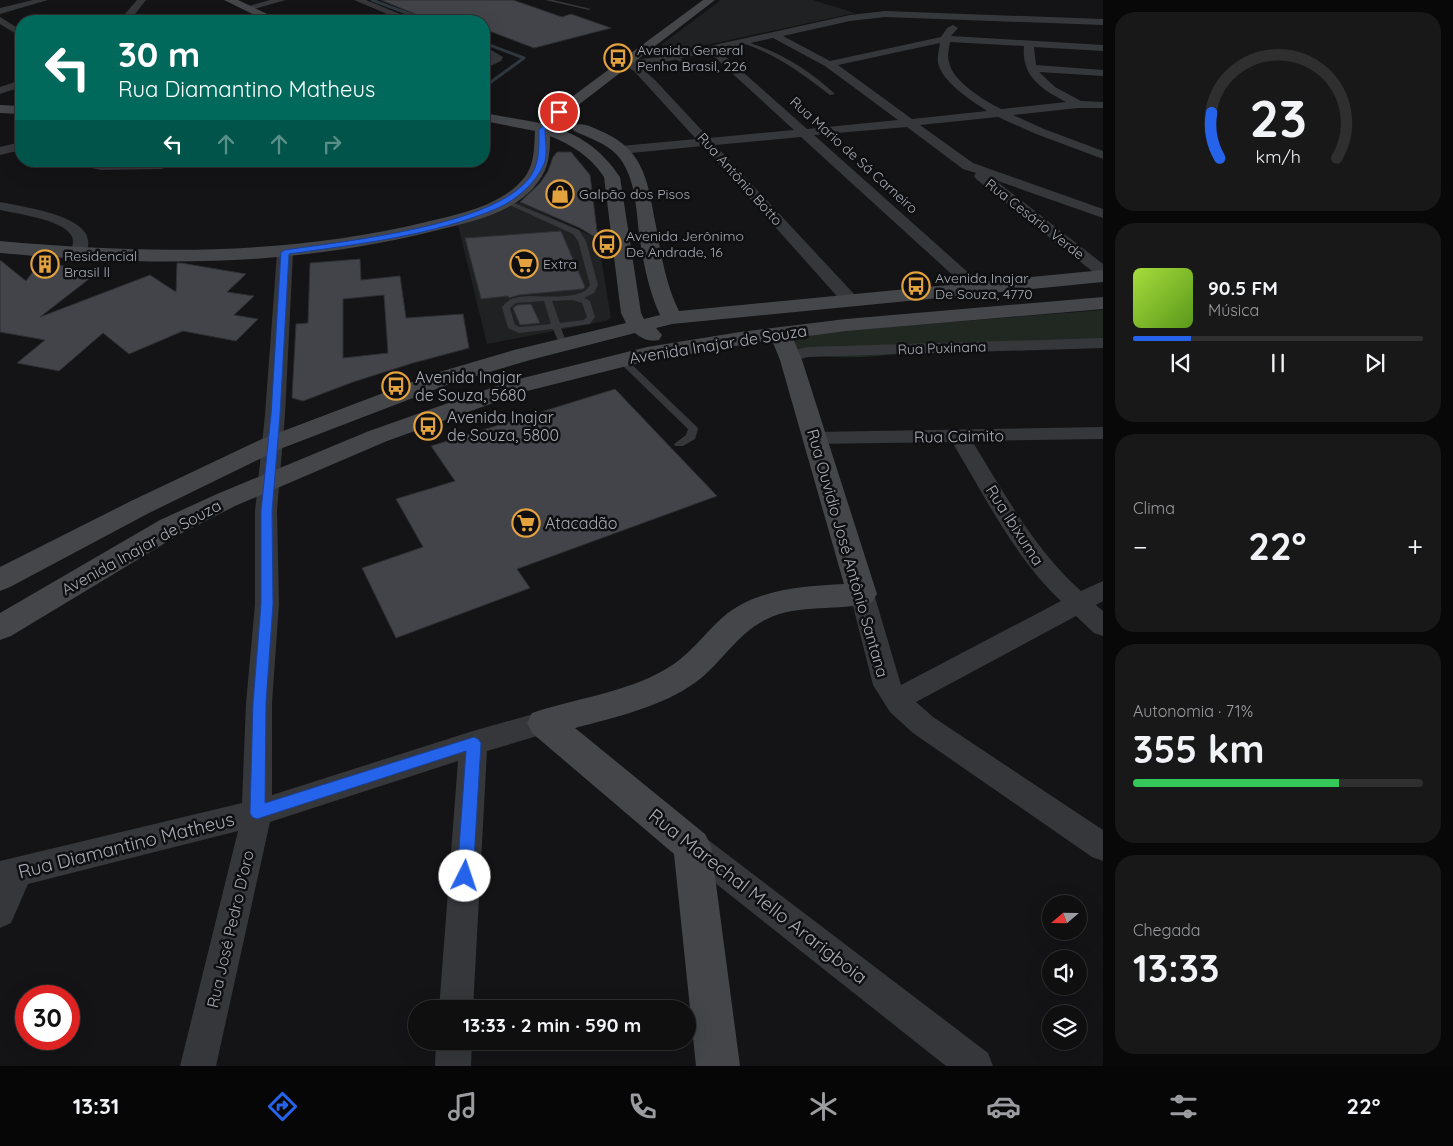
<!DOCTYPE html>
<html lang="pt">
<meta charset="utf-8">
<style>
body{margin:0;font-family:Quicksand,sans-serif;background:#181819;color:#f1f3f6;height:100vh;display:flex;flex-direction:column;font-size:19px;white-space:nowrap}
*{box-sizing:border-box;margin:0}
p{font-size:16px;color:#9b9c9f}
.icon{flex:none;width:28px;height:28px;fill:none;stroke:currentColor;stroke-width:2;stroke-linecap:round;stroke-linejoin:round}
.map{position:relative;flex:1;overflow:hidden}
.drawer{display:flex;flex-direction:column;gap:12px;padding:12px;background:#080809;width:350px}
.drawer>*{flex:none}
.banner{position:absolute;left:15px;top:15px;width:475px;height:152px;border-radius:20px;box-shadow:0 5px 20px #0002,0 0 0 1px #2f2f30;background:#00695c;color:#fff;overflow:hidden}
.needle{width:32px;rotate:250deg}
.controls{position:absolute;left:1042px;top:895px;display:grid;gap:10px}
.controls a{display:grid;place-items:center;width:45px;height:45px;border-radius:50%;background:#0f0f10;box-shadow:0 5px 20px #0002,0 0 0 1px #2f2f30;font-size:25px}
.speed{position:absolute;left:15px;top:985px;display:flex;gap:10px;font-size:25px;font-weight:700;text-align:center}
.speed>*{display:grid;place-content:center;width:65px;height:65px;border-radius:50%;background:#0f0f10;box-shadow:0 5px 20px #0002,0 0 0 1px #2f2f30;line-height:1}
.speed .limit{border:8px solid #d22;background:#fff;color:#111}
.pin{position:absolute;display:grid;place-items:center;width:42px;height:42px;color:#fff;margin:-21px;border:2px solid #fff;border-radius:50%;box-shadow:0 1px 5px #0007}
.me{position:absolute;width:55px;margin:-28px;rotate:4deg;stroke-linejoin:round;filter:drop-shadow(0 0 4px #0008)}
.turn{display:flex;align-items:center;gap:18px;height:105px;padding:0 20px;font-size:22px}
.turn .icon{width:65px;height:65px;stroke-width:2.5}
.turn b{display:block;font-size:35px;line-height:42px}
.lanes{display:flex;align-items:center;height:48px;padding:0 20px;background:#0003;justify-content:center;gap:25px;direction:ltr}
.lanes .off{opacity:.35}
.big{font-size:38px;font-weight:700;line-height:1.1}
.drawer .card{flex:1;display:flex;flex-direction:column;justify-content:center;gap:8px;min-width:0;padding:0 18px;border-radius:20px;background:#181819}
.drawer .dial{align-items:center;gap:0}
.dial svg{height:130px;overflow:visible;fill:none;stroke:#2f2f30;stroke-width:7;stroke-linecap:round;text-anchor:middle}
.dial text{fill:#f1f3f6;stroke:none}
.song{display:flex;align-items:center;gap:15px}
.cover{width:60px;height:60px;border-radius:8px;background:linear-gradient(135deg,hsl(80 70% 55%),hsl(90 70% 35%))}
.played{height:5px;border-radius:2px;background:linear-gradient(90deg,#2563eb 20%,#2f2f30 20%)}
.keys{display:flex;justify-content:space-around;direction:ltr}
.heat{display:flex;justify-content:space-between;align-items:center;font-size:28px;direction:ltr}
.charge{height:8px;border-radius:4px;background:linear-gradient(90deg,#34c759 71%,#2f2f30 0)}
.trip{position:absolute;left:408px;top:1000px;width:288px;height:50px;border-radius:25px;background:#0f0f10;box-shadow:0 5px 20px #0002,0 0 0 1px #2f2f30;font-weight:700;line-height:50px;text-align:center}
.menu{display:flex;height:80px;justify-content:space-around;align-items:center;background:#060606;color:#9b9c9f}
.menu .icon{width:35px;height:35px}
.menu .on{color:#2563eb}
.menu b{font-size:22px;color:#f1f3f6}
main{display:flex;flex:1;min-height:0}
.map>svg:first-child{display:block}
.built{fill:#202123}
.green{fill:#212821}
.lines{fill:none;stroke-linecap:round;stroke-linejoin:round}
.stream{stroke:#2e383e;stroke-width:3}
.building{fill:#434449;stroke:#2e2f32;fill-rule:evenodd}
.lane{fill:#36373b;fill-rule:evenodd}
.street{fill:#36373b;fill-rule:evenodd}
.secondary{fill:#44464a;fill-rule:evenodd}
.route{fill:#2563eb;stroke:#184099}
.labels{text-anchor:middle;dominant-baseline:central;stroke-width:5;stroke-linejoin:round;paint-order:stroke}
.far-poi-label{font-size:14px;fill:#a7acb5;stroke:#0f0f11;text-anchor:start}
.far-street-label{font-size:14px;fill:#a7acb5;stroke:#0f0f11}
.street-label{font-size:16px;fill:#a7acb5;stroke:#0f0f11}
.poi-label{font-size:16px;fill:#a7acb5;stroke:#0f0f11;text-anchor:start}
.near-street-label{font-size:19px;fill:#a7acb5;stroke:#0f0f11}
</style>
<main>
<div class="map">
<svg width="1103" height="1066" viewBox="0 0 1103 1066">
<rect width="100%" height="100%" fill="#141416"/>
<g class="built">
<path d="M721,0H813L855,13L688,49L666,48L661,45Z"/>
<path d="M519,202L598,239L611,318L605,321L487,344L458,225L494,213Z"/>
</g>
<path class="green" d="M1103,310V340L889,346L886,355C861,358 822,360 798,349C793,347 788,339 785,335Z"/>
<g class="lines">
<g class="stream">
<path d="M372,0L428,21"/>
<path d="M484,43L524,58L484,87"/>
</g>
</g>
<g class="building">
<path d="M381,0H513L562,17L571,14L611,28L534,48L484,29V21H432Z"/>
<path d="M557,152H571L590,175L598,239L580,228L520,202L540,183L548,171L553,157Z"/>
<path d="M561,231L585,287L583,289L519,295L509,298L508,296L481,299L465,238Z"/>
<path d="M360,259L361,280L400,276L406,318L463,314L469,348L413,363L353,382L303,401L292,398L296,324L308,323L310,263ZM384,295L388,353L343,358V299Z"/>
<path d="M0,260L26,281L40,262L98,272L40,317L150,275L176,292L177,263H181L246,274L227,292L254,296L234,315L258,319L236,341L183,331L129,354L103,333L59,371L17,363L45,340L0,332Z"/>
<path d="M531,304L540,323L520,325L513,308L517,305Z"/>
<path d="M615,389L717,496L517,569L530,588L396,638L362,568L423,547L396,499L455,481L431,446Z"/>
</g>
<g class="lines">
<g class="lane">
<path d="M545,0H553L591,9L589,10Z"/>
<path d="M740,40C775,49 809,69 835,94L830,95C801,73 774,52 738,42Z"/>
<path d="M673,56L686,61L681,62L673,58Z"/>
<path d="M503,200H507L579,230L586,241L598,285L594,293L584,298L590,301L595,317L590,324L561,328L567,344L566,346H560L553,329L519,333L508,328L502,307C504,304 508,301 511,299C530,291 580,305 590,285L578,241L573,234L503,202ZM573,300L582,303L587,317L584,320L560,323L552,301ZM544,301L551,324L520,327L515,325L510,308L516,303Z"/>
<path d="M34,249L41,251L38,263L34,265L30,263Z"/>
<path d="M622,357L625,358L697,427L698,429L695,439L683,446H675L674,444L686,435L688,429L619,362L617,360Z"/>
</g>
<g class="street">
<path d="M33,0H48L0,14V8Z"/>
<path d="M137,0H146L135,14V21H125V14Z"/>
<path d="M270,0H286L247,11L242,8Z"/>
<path d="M354,0H366L417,21H404Z"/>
<path d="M885,11L1103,19V25L885,17L850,21L783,36L830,61L941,37L947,28L953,25L958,28L951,36L1103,45V51L1034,47L1036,65L1103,70V76L1039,72L1055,87L1081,101L1103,102V108H1078L1013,115L1044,129L1103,151V159L1036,134L998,117L920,125L973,163L1103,209V218L995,180L1103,264V277L1097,275L976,179L974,176L976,173L963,169L907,127L814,135L981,284L983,287L981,290H969L801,137L715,145L855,295L857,299L855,303H843L703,146L621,154L615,150L621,146L696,139L634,71L621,63L622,61L660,57L850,15ZM773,38L825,66L898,120L807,129L718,50ZM950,42L1024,46C1021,76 1041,89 1066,102L1001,109C985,101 952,81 949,62C947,56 949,49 950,42ZM940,43C939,50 937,57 938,63C943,83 971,100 987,111L912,119L838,65ZM709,52L794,130L709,138L655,80L638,65L660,63Z"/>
<path d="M0,17L21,30V37L0,24Z"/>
<path d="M484,46L503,57L501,61L484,69V62L492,58L484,53Z"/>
<path d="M21,80V87L0,94V87Z"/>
<path d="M21,142V150L0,155V147Z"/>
<path d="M72,161H163L169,165L162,169L101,170L73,164Z"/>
<path d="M0,202C22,207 111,217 83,257H73L70,254C72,248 75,240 71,235C61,219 17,214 0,210Z"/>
<path d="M285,248L290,250L293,253L285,415L277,511L279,604L272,703V795L473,731L544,711L554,715L558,723L554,731L487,751L473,1009H439L458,761L270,822L216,1066H180L238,831L28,884L11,923L0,928V861L242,803L246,703L255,604V511L265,415L277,253L280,250Z"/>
<path d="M1103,338V348L808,357L801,359L797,364L791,365L785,364L782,360L789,351L808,347Z"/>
<path d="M1103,427V439L972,441C1005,494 1034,549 1081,591L1103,581V601L1096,605L1103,611V636L1094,633L1076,616L916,702L933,717L1103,830V861L1092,857L913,733L890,712L873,685L850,594L853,588L862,585L871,588L874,594L901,685L1061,601C1014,557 985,496 952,442L814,444L807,442L804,438L807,434L814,432Z"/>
<path d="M692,832L703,836L988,1053L993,1066H946L681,856L677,846L681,836Z"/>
<path d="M436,1041H472L471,1066H435Z"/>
</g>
<g class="secondary">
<path d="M224,0H238L282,21H267Z"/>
<path d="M703,0H715L564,116L553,127C583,136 603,152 620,177L641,313L644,319L660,315C649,291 644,266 640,240C636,213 637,177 617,155C606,143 589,138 574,131L572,128L574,125C584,122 594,128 603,132C646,151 648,185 656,226C661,255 666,285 679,311L1103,270V282L672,324L656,328L662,335L659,340C648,342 643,339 635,333L530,360L452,383L280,449L149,513L10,587L0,591V567L131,501L262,439L436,373L514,350L626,323L621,313L604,177C590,156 572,145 550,136C550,153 549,168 538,182C515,214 469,222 434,231C285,268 151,266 0,253V241C143,254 285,256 426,222C459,214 501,206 524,178C535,165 534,146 535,131L484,121V113L540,123L554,110Z"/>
<path d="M0,105L21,106V114L0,113Z"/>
<path d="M1103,297V309L846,331L793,338L802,360L877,594L872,602C838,612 800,603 767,619C737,633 722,663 696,682C664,706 613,718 575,728L705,834L711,846L740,1066H696L674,854L532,733L527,723L532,713C576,698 625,693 666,669C688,657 703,635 722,618C754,589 804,586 844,584L780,360L772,340L647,361L527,391L387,441L235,506L180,534L11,636L0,640V613L160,520L217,494L369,431L511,381L647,347L740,332L846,319Z"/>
</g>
</g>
<path class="route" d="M557,111L562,112L545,130C545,140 548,155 544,164C536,183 516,200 498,208C432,236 358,244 289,254L280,415L272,511L273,604L266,703L265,803L474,737L478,739L481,743L473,876L470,881L465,883L459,881L457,876L466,751L257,819L252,817L250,813L253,703L261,604V511L271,415L281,252L285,250C346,241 482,227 525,183C540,168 539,149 539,130Z"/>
<defs>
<g id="bus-ring" transform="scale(1.4375)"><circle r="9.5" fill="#0f0f11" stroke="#e4a23e" stroke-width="1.5"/><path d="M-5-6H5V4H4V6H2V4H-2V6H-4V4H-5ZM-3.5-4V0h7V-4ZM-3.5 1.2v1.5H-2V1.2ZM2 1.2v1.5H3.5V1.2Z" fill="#e4a23e"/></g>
<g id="shop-ring" transform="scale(1.4375)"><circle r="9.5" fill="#0f0f11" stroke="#e4a23e" stroke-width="1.5"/><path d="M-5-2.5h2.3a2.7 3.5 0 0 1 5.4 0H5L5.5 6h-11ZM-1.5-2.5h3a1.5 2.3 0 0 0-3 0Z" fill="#e4a23e"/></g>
<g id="building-ring" transform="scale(1.4375)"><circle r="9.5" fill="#0f0f11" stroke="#e4a23e" stroke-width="1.5"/><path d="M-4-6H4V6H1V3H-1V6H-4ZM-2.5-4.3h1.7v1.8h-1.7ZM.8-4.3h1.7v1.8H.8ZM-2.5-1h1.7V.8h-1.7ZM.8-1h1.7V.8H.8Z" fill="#e4a23e"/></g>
<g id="supermarket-ring" transform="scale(1.4375)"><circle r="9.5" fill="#0f0f11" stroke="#e4a23e" stroke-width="1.5"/><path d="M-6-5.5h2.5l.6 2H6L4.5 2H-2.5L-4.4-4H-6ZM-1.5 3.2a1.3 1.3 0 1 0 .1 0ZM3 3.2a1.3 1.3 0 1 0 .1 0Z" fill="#e4a23e"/></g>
</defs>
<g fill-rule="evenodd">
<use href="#bus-ring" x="618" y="58"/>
<use href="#shop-ring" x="560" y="194"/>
<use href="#bus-ring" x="607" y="244"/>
<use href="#building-ring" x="45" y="264"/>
<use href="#supermarket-ring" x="524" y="264"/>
<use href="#bus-ring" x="916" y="286"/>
<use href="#bus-ring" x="396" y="386"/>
<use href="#bus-ring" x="428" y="426"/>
<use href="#supermarket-ring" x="526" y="523"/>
</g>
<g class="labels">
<g class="far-poi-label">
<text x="637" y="50">Avenida General<tspan x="637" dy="16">Penha Brasil, 226</tspan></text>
<text x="579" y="194">Galpão dos Pisos</text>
<text x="626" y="236">Avenida Jerônimo<tspan x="626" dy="16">De Andrade, 16</tspan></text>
<text x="64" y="256">Residencial<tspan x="64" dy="16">Brasil ll</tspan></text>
<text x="543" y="264">Extra</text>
<text x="935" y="278">Avenida Inajar<tspan x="935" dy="16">De Souza, 4770</tspan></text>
</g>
<g class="far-street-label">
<text transform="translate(854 155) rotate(42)">Rua Mario de Sá Carneiro</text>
<text transform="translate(740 179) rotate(48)">Rua Antônio Botto</text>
<text transform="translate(1035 219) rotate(38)">Rua Cesário Verde</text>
<text transform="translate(942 348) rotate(-2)">Rua Puxinana</text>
</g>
<g class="street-label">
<text transform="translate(718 344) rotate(-9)">Avenida Inajar de Souza</text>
<text transform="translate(959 436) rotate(-1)">Rua Caimito</text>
<text transform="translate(1015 525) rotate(57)">Rua Ibixuma</text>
<text transform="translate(141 547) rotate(-29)">Avenida Inajar de Souza</text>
<text transform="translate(848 553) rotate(74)">Rua Ouvidio José Antônio Santana</text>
<text transform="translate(230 929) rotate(-77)">Rua José Pedro D'oro</text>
</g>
<g class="poi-label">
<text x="415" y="377">Avenida Inajar<tspan x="415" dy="18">de Souza, 5680</tspan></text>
<text x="447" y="417">Avenida Inajar<tspan x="447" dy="18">de Souza, 5800</tspan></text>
<text x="545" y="523">Atacadão</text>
</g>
<g class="near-street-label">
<text transform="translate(126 845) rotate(-14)">Rua Diamantino Matheus</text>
<text transform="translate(758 896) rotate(38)">Rua Marechal Mello Ararigboia</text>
</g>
</g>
</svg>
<div class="controls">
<a><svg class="needle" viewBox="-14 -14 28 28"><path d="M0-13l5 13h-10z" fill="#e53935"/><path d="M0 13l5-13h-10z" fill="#9b9c9f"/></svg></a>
<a><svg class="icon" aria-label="sound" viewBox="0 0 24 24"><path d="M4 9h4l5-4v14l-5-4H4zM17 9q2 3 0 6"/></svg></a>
<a><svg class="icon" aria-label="layers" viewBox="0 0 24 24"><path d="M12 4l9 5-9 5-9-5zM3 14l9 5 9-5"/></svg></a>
</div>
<div class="speed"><div class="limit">30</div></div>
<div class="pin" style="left:559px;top:112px;background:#d93025"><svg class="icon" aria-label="arrive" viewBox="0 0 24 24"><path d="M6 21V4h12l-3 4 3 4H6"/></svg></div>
<svg class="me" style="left:465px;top:876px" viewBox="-20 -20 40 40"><circle r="19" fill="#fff"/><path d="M0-13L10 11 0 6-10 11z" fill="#2563eb"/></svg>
<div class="trip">13:33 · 2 min · 590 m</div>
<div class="banner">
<div class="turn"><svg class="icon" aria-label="left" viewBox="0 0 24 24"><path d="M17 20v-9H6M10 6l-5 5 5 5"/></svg><div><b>30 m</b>Rua Diamantino Matheus</div></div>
<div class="lanes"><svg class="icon" aria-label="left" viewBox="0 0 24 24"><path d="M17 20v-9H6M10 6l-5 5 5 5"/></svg><svg class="icon off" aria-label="ahead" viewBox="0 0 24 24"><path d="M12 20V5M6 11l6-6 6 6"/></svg><svg class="icon off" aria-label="ahead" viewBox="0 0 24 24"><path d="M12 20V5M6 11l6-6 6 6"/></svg><svg class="icon off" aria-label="right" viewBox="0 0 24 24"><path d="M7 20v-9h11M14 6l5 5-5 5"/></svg></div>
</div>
</div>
<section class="drawer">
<div class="card dial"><svg viewBox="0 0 100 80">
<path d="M14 69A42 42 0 1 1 86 69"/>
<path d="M14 69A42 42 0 0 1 9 41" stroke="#2563eb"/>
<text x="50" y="56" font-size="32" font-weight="700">23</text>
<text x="50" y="72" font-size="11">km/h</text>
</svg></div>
<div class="card">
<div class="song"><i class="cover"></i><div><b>90.5 FM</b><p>Música</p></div></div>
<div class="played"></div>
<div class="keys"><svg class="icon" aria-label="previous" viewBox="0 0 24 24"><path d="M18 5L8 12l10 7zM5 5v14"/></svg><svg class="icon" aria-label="pause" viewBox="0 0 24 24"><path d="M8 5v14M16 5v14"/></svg><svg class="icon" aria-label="next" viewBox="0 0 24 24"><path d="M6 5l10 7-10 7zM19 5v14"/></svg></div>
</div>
<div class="card"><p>Clima</p>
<div class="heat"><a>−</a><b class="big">22°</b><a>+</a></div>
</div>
<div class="card"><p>Autonomia · 71%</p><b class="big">355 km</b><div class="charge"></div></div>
<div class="card"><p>Chegada</p><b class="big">13:33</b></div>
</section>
</main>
<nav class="menu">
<b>13:31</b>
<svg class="icon on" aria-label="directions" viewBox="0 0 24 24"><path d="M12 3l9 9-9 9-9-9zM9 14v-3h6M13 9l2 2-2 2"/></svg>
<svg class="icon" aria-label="music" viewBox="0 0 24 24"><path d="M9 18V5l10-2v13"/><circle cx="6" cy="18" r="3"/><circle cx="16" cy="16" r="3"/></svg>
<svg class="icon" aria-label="phone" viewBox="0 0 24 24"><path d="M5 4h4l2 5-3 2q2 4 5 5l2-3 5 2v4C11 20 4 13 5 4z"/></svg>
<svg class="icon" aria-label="climate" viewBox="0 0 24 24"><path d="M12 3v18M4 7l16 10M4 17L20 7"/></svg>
<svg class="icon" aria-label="car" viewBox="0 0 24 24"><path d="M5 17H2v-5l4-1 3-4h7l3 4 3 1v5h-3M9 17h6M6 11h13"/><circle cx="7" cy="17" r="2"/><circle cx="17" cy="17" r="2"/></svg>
<svg class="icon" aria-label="filters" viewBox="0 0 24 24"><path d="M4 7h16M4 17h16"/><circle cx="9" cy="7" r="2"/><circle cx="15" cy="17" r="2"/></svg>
<b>22°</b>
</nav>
